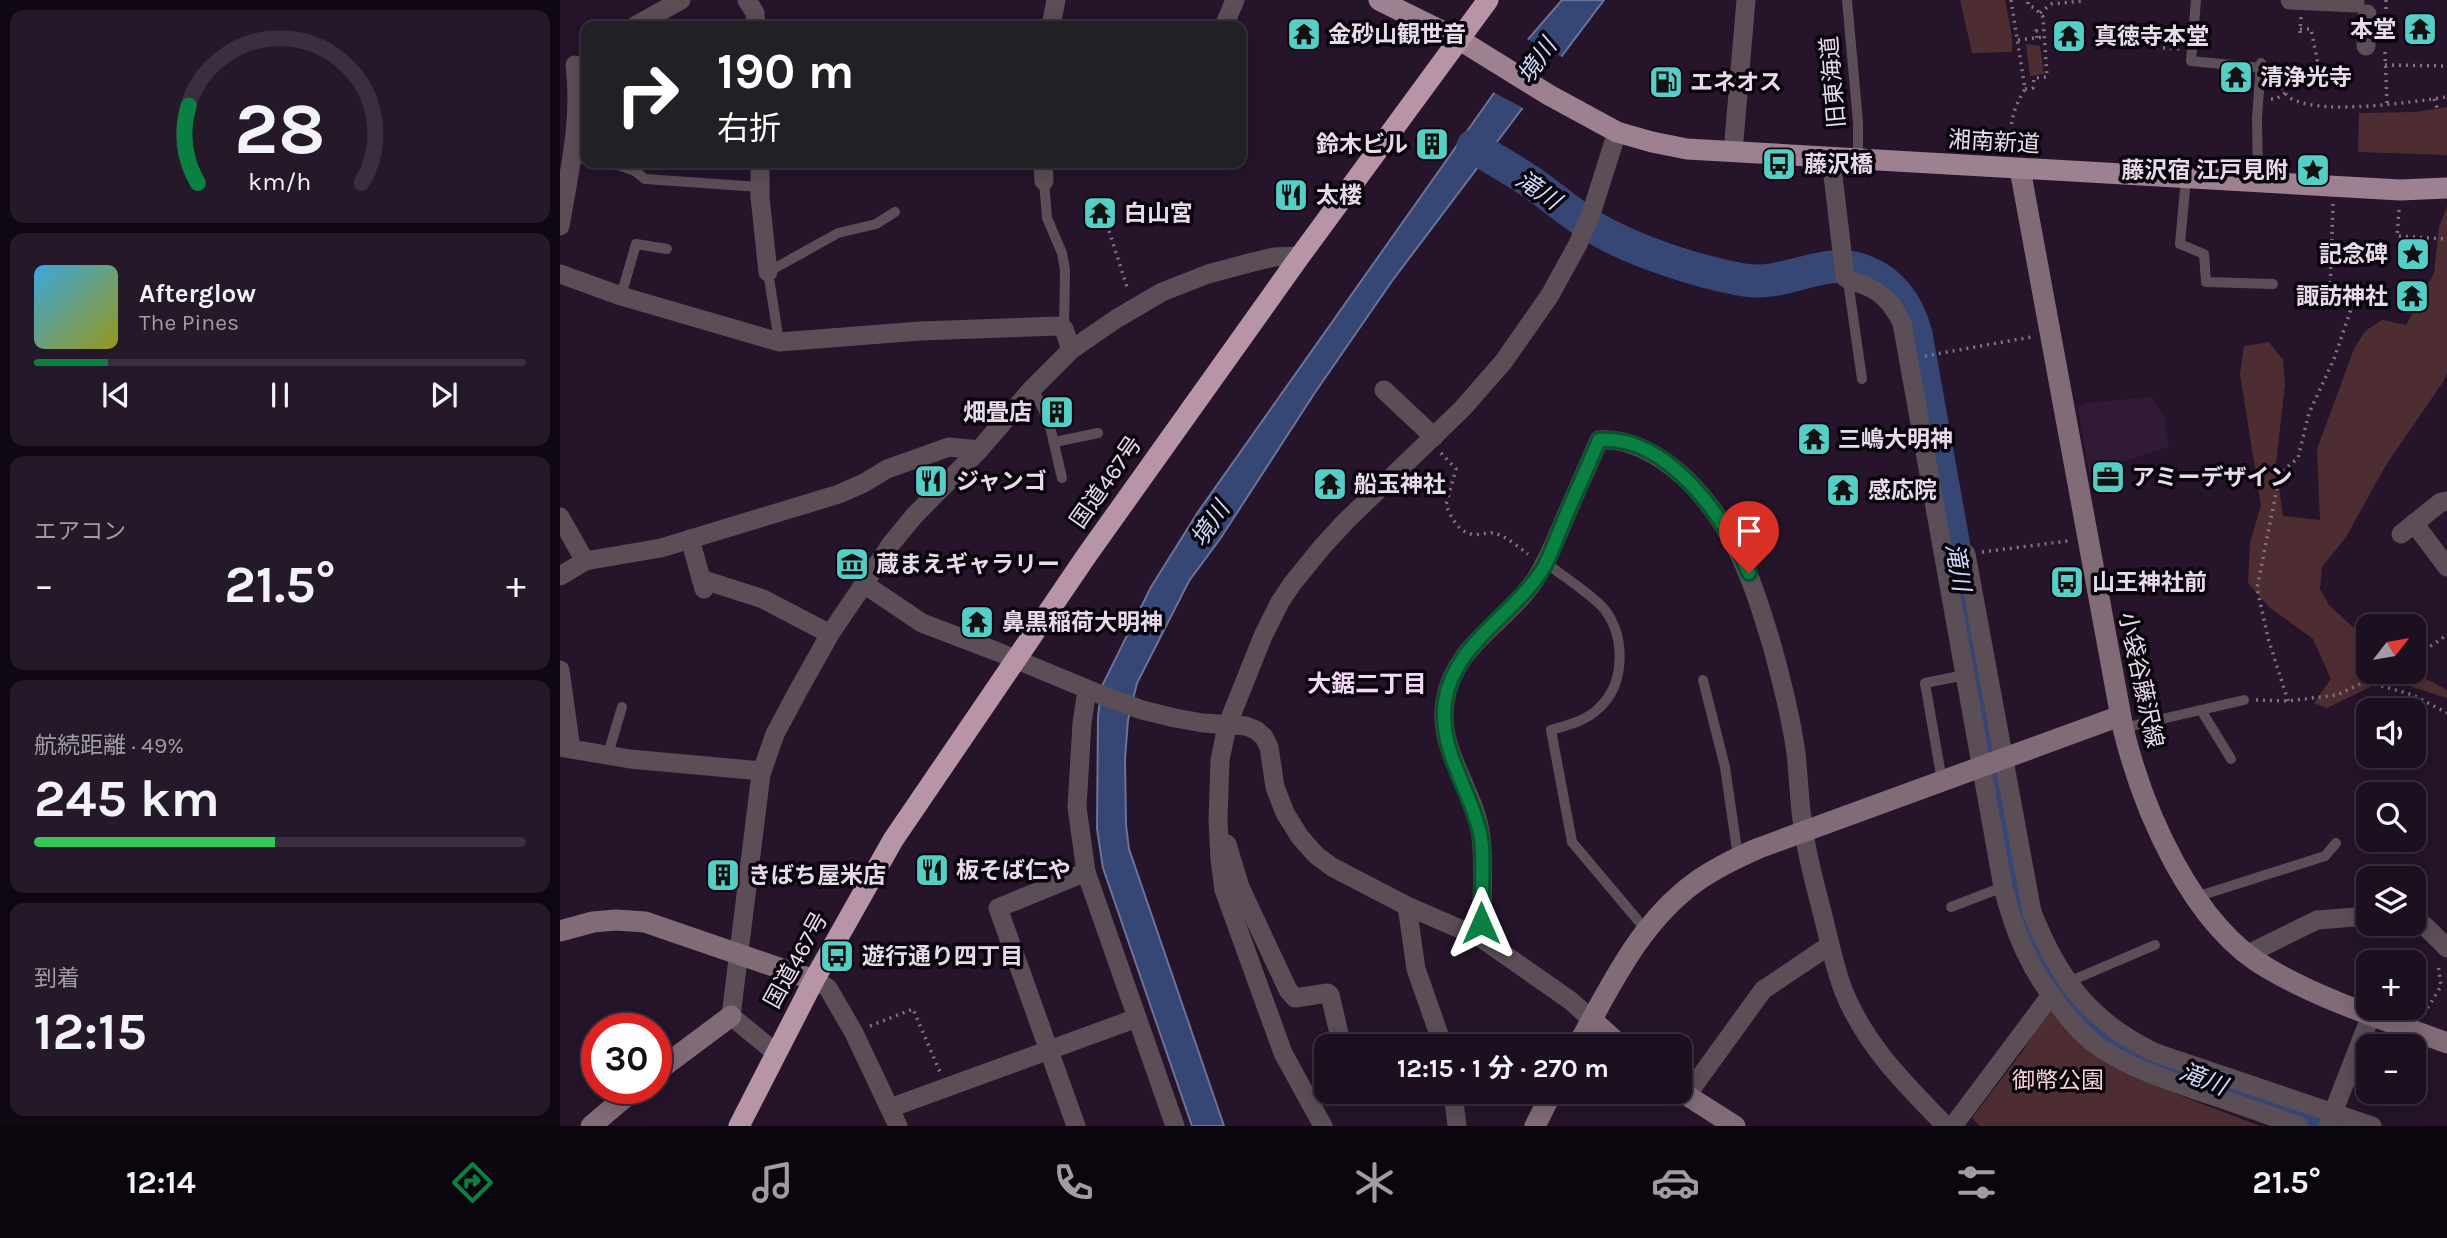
<!DOCTYPE html>
<html lang="ja">
<meta charset="utf-8">
<style>
body{margin:0;font-family:Karla,"Noto Sans JP",sans-serif;background:#251829;color:#f1f3f6;height:100vh;display:flex;flex-direction:column;font-size:26px;white-space:nowrap}
*{box-sizing:border-box;margin:0}
p{font-size:23px;color:#a09ca5}
.icon{flex:none;width:38px;height:38px;fill:none;stroke:currentColor;stroke-width:2;stroke-linecap:round;stroke-linejoin:round}
.map{position:relative;flex:1;overflow:hidden}
.sheet{display:flex;flex-direction:column;gap:10px;padding:10px;background:#0f0812;width:560px}
.sheet>*{flex:none}
.guide{position:absolute;left:21px;top:21px;width:665px;height:147px;border-radius:14px;box-shadow:0 4px 18px #0003,0 0 0 2px #3a2f3e;background:#202124;color:#fff;overflow:hidden}
.needle{width:46px;rotate:59deg}
.buttons{position:absolute;left:1796px;top:614px;display:grid;gap:14px}
.buttons a{display:grid;place-items:center;width:70px;height:70px;border-radius:14px;background:#1c0f20;box-shadow:0 4px 18px #0003,0 0 0 2px #3a2f3e;font-size:35px}
.speed{position:absolute;left:21px;top:1013px;display:flex;gap:14px;font-size:35px;font-weight:700;text-align:center}
.speed>*{display:grid;place-content:center;width:91px;height:91px;border-radius:50%;background:#1c0f20;box-shadow:0 4px 18px #0003,0 0 0 2px #3a2f3e;line-height:1}
.speed .limit{border:10px solid #d22;background:#fff;color:#111}
.pin{position:absolute;display:grid;place-items:center;width:60px;height:60px;color:#fff;margin:-72px -30px;border-radius:50% 50% 50% 0;rotate:-45deg;box-shadow:0 0 7px #0007}
.pin .icon{rotate:45deg}
.me{position:absolute;width:77px;margin:-38px;rotate:0deg;stroke-linejoin:round;filter:drop-shadow(0 0 5px #0008)}
.turn{display:flex;align-items:center;gap:24px;height:147px;padding:0 21px;font-size:32px}
.turn .icon{width:91px;height:91px;stroke-width:2.5}
.turn b{display:block;font-size:49px;line-height:60px}
.big{font-size:52px;font-weight:700;line-height:1.1}
.sheet .card{flex:1;display:flex;flex-direction:column;justify-content:center;gap:10px;min-width:0;padding:0 24px;border-radius:14px;background:#251829}
.sheet .dial{align-items:center;gap:0}
.dial svg{height:182px;overflow:visible;fill:none;stroke:#3a2f3e;stroke-width:7;stroke-linecap:round;text-anchor:middle}
.dial text{fill:#f1f3f6;stroke:none}
.song{display:flex;align-items:center;gap:21px}
.cover{width:84px;height:84px;border-radius:10px;background:linear-gradient(135deg,hsl(200 70% 55%),hsl(60 70% 35%))}
.played{height:7px;border-radius:4px;background:linear-gradient(90deg,#0b8043 15%,#3a2f3e 15%)}
.keys{display:flex;justify-content:space-around;direction:ltr}
.heat{display:flex;justify-content:space-between;align-items:center;font-size:38px;direction:ltr}
.charge{height:10px;border-radius:5px;background:linear-gradient(90deg,#34c759 49%,#3a2f3e 0)}
.trip{position:absolute;left:754px;top:1034px;width:378px;height:70px;border-radius:14px;background:#1c0f20;box-shadow:0 4px 18px #0003,0 0 0 2px #3a2f3e;font-weight:700;line-height:70px;text-align:center}
.dock{display:flex;height:112px;justify-content:space-around;align-items:center;background:#0b060d;color:#a09ca5}
.dock .icon{width:49px;height:49px}
.dock .selected{color:#0b8043}
.dock b{font-size:32px;color:#f1f3f6}
main{display:flex;flex:1;min-height:0}
.map>svg:first-child{display:block}
.built{fill:#301a36}
.green{fill:#4e2d32}
.water{fill:#364775;stroke:#6b7398;stroke-width:2}
.pier{fill:#25142a}
.lines{fill:none;stroke-linecap:round;stroke-linejoin:round}
.river{stroke:#364775;stroke-width:33}
.path{stroke:#817385;stroke-width:3.5;stroke-dasharray:2 5;stroke-linecap:butt}
.lane{stroke:#5c4e56;stroke-width:10}
.street{stroke:#5c4e56;stroke-width:19}
.secondary{stroke:#816b76;stroke-width:21}
.primary{stroke:#9e8190;stroke-width:21}
.highway{stroke:#b894a7;stroke-width:21}
.route-casing{stroke:#07532c;stroke-width:18}
.route{stroke:#0b8043;stroke-width:12}
.labels{text-anchor:middle;dominant-baseline:central;stroke-width:7;stroke-linejoin:round;paint-order:stroke}
.poi-label{font-size:23px;font-weight:bold;fill:#e7dbea;stroke:#0a040c;text-anchor:start}
.street-label{font-size:23px;fill:#e7dbea;stroke:#0a040c}
.park-label{font-size:23px;fill:#f9d2d6;stroke:#0a040c}
.water-label{font-size:24px;font-style:italic;fill:#cedaf9;stroke:#0a040c}
.neighbourhood-label{font-size:24px;font-weight:bold;fill:#f1d8f7;stroke:#0a040c}
</style>
<main>
<section class="sheet">
<div class="card dial"><svg viewBox="0 0 100 80">
<path d="M14 69A42 42 0 1 1 86 69"/>
<path d="M14 69A42 42 0 0 1 10 35" stroke="#0b8043"/>
<text x="50" y="56" font-size="32" font-weight="700">28</text>
<text x="50" y="72" font-size="11">km/h</text>
</svg></div>
<div class="card">
<div class="song"><i class="cover"></i><div><b>Afterglow</b><p>The Pines</p></div></div>
<div class="played"></div>
<div class="keys"><svg class="icon" aria-label="previous" viewBox="0 0 24 24"><path d="M18 5L8 12l10 7zM5 5v14"/></svg><svg class="icon" aria-label="pause" viewBox="0 0 24 24"><path d="M8 5v14M16 5v14"/></svg><svg class="icon" aria-label="next" viewBox="0 0 24 24"><path d="M6 5l10 7-10 7zM19 5v14"/></svg></div>
</div>
<div class="card"><p>エアコン</p>
<div class="heat"><a>−</a><b class="big">21.5°</b><a>+</a></div>
</div>
<div class="card"><p>航続距離 · 49%</p><b class="big">245 km</b><div class="charge"></div></div>
<div class="card"><p>到着</p><b class="big">12:15</b></div>
</section>
<div class="map">
<svg width="1887" height="1126" viewBox="0 0 1887 1126">
<rect width="100%" height="100%" fill="#25142a"/>
<path class="built" d="M1591,397L1604,415L1609,447L1529,473L1518,408L1524,403Z"/>
<g class="green">
<path d="M1400,0H1445L1452,37V52L1412,53Z"/>
<path d="M1466,44L1480,46L1484,74L1470,76Z"/>
<path d="M1887,107V155L1798,152L1799,113L1856,112Z"/>
<path d="M1887,206V373L1883,382L1826,465L1786,537L1762,567L1760,589L1769,605L1808,641V672H1853L1887,690V698L1827,679L1767,708L1754,703L1771,679L1753,639L1709,607L1688,583L1690,542L1701,506L1680,374L1684,346L1709,342L1723,360L1725,384L1716,464L1723,516L1760,520L1757,449L1794,349L1805,331L1822,320L1846,325L1874,273L1879,227Z"/>
<path d="M1491,1006L1567,1071L1624,1097L1700,1126H1420L1412,1118L1462,1052Z"/>
</g>
<path class="water" d="M1002,0H1044L832,281L754,394L660,539L629,581L577,683L568,720L565,759L566,825L569,849L664,1126H632L543,868L537,829L538,716L542,686L591,587L638,512L946,76L957,52Z"/>
<path class="pier" d="M965,38L1004,58L965,109L931,91L943,74L952,55Z"/>
<g class="lines">
<path class="river" d="M913,146C931,158 950,168 968,180C990,195 1010,213 1033,227C1074,251 1137,272 1184,280C1228,287 1264,255 1304,271C1333,282 1348,304 1356,334L1455,888C1472,948 1503,1006 1555,1043C1575,1057 1601,1065 1624,1073C1674,1092 1725,1109 1776,1126"/>
<g class="path">
<path d="M1451,0L1465,89C1453,108 1449,126 1451,148"/>
<path d="M1826,9V0"/>
<path d="M1480,13L1491,4L1523,1"/>
<path d="M1740,29H1751L1760,74H1770"/>
<path d="M1740,33L1741,17"/>
<path d="M1477,38L1476,31L1483,30"/>
<path d="M1458,40L1483,37"/>
<path d="M1593,43V47L1619,49"/>
<path d="M1825,52L1827,103"/>
<path d="M1825,65L1887,66"/>
<path d="M1714,76C1721,84 1723,96 1734,100C1766,115 1851,102 1887,97"/>
<path d="M1465,89L1473,88L1474,78L1487,77L1483,17L1475,8L1468,5V0"/>
<path d="M1711,99H1716L1725,93"/>
<path d="M1874,99L1877,108"/>
<path d="M1839,210L1837,236L1887,239"/>
<path d="M549,231L568,290"/>
<path d="M1365,356L1471,337"/>
<path d="M881,453L896,469L886,505C891,516 897,531 911,534C918,536 926,532 934,533C946,536 958,547 968,554"/>
<path d="M1422,552L1508,541"/>
<path d="M1853,658L1887,635"/>
<path d="M1808,682L1853,695L1887,713"/>
<path d="M1696,700L1728,701L1777,695L1825,672"/>
<path d="M1728,701L1708,638L1697,588L1720,473L1738,458L1749,413L1774,359L1792,306L1770,292L1773,204"/>
<path d="M1864,1014L1881,986L1878,964"/>
<path d="M310,1026L353,1009L380,1072"/>
</g>
<g class="lane">
<path d="M1287,0L1298,122V160"/>
<path d="M1636,0L1631,61L1702,68"/>
<path d="M12,157L26,159"/>
<path d="M52,163L75,171L85,179L200,187"/>
<path d="M1626,178L1620,244L1644,254L1646,282L1713,284"/>
<path d="M484,181L487,218L502,253L505,270L504,329"/>
<path d="M1698,181L1697,118L1701,63"/>
<path d="M1288,281L1302,379"/>
<path d="M61,296L76,244L107,249"/>
<path d="M219,342L208,272L278,233L316,224L335,212"/>
<path d="M473,388L489,422L502,478"/>
<path d="M495,442L538,433"/>
<path d="M986,563C1001,575 1033,595 1045,610C1065,637 1066,683 1039,708C1026,721 1008,725 991,730L1012,842L1086,930"/>
<path d="M1143,680L1165,767L1178,857"/>
<path d="M1641,710L1671,759"/>
<path d="M1563,728L1684,700"/>
<path d="M48,754L62,707"/>
<path d="M1382,781L1365,683L1405,675"/>
<path d="M1636,897L1765,856L1776,843"/>
<path d="M1391,907L1443,887"/>
<path d="M1508,982L1595,945"/>
</g>
<g class="street">
<path d="M187,0L195,13L196,26"/>
<path d="M1730,0L1795,3"/>
<path d="M75,26L121,0"/>
<path d="M491,26L496,0"/>
<path d="M664,26L675,0"/>
<path d="M1806,46L1807,14"/>
<path d="M1173,152L1186,0"/>
<path d="M1271,159L1285,277C1291,283 1298,282 1306,286C1324,293 1334,307 1342,323L1443,887C1454,932 1470,970 1499,1006C1510,1020 1521,1034 1536,1045C1567,1067 1603,1078 1638,1091C1672,1102 1705,1114 1739,1126"/>
<path d="M200,163V197L208,272"/>
<path d="M483,163L484,181"/>
<path d="M0,226C9,173 22,119 15,65"/>
<path d="M0,274L61,296L219,342L360,331L499,326L504,329L511,350"/>
<path d="M824,390L874,437"/>
<path d="M0,517L25,561"/>
<path d="M1854,523L1887,567"/>
<path d="M1841,534L1881,502L1887,501"/>
<path d="M130,539L144,589"/>
<path d="M1406,554L1472,912C1498,978 1530,1022 1596,1053L1812,1126"/>
<path d="M0,576L25,561L101,548L279,494L304,483L327,469L389,447L419,450"/>
<path d="M141,579L203,599L270,634"/>
<path d="M304,584L362,623L438,652L544,696L582,710L615,718L643,723L686,726L696,730L704,737L709,747L715,787L725,813L740,837L756,855L772,867L847,906L921,938L1011,1001L1032,1020"/>
<path d="M0,670L11,749"/>
<path d="M527,690L522,723L517,807L526,872L615,1126"/>
<path d="M0,747L70,759L202,771"/>
<path d="M667,844L680,887L728,990L735,998L768,993L770,995L782,1046"/>
<path d="M847,906L856,969L883,1046"/>
<path d="M1853,922L1865,926L1887,948"/>
<path d="M921,938C921,907 925,867 921,837C915,789 877,752 885,701C894,645 946,623 975,580C988,561 996,539 1005,518C1016,492 1028,466 1039,440C1070,437 1102,457 1124,477C1176,527 1193,582 1213,649C1222,683 1231,717 1236,753C1239,779 1239,806 1244,832C1248,862 1257,891 1264,920C1270,944 1275,969 1284,992C1306,1046 1346,1085 1386,1126"/>
<path d="M1688,954L1757,920L1808,916"/>
<path d="M254,980L268,988L294,1033L338,1126"/>
<path d="M216,1053L171,1016L201,774L215,734L238,691L270,634L331,544L354,516L419,450L471,390L511,350L556,319L602,292L648,274L689,263L714,257L740,256"/>
<path d="M893,1092L897,1126"/>
<path d="M1127,1095L1203,990L1270,945"/>
<path d="M330,1108L577,1018"/>
<path d="M516,1126L438,908L526,872"/>
<path d="M763,1126L723,1053L664,890L660,859L658,820L660,760L667,726L703,636L720,602L732,584L762,547L785,522L903,408L944,361L990,295L1018,244L1032,211L1057,132"/>
<path d="M1393,1126L1491,995"/>
<path d="M1768,1126L1811,1015"/>
</g>
<g class="secondary">
<path d="M1460,169L1563,728C1583,810 1632,926 1709,969C1764,1001 1828,1021 1887,1043"/>
<path d="M0,931L33,922L56,920L85,922L254,980"/>
<path d="M1032,1020L1061,1046"/>
<path d="M1017,1046C1050,988 1078,925 1133,884C1153,869 1176,858 1199,848L1560,716"/>
<path d="M96,1072L171,1016"/>
<path d="M1120,1091L1175,1126"/>
<path d="M31,1126L76,1088"/>
<path d="M975,1126L992,1092"/>
</g>
<path class="primary" d="M819,0L900,40L989,95L1057,132L1092,142L1127,149L1840,190L1887,188"/>
<path class="highway" d="M179,1126L254,980L333,840L527,555L740,256L928,0"/>
</g>
<g class="lines">
<g class="route-casing">
<path id="route" d="M921,923C921,899 925,855 920,833C910,788 878,750 885,701C894,643 955,615 984,567C992,552 998,534 1005,518C1016,492 1028,466 1039,440C1106,434 1166,518 1189,573"/>
</g>
<use href="#route" class="route"/>
</g>
<defs>
<g id="temple-square" transform="scale(1.75)"><rect x="-9" y="-9" width="18" height="18" rx="4" fill="#55cec6" stroke="#0a040c"/><path d="M0-6L5-2H3V0L6.5 2.5H4V6H1.5V3h-3V6H-4V2.5H-6.5L-3 0V-2H-5Z" fill="#111"/></g>
<g id="fuel-square" transform="scale(1.75)"><rect x="-9" y="-9" width="18" height="18" rx="4" fill="#55cec6" stroke="#0a040c"/><path d="M-5.5-6h7V0h2V4h1.3V-2.5L3-4.5l.8-.8L6-3V5H2.5V1h-1V6h-7ZM-4.2-4.7v3.2H.2V-4.7Z" fill="#111"/></g>
<g id="building-square" transform="scale(1.75)"><rect x="-9" y="-9" width="18" height="18" rx="4" fill="#55cec6" stroke="#0a040c"/><path d="M-4-6H4V6H1V3H-1V6H-4ZM-2.5-4.3h1.7v1.8h-1.7ZM.8-4.3h1.7v1.8H.8ZM-2.5-1h1.7V.8h-1.7ZM.8-1h1.7V.8H.8Z" fill="#111"/></g>
<g id="bus-square" transform="scale(1.75)"><rect x="-9" y="-9" width="18" height="18" rx="4" fill="#55cec6" stroke="#0a040c"/><path d="M-5-6H5V4H4V6H2V4H-2V6H-4V4H-5ZM-3.5-4V0h7V-4ZM-3.5 1.2v1.5H-2V1.2ZM2 1.2v1.5H3.5V1.2Z" fill="#111"/></g>
<g id="sight-square" transform="scale(1.75)"><rect x="-9" y="-9" width="18" height="18" rx="4" fill="#55cec6" stroke="#0a040c"/><path d="M0-6L1.8-2.2L6-1.7L2.9 1.2L3.7 5.4L0 3.3L-3.7 5.4L-2.9 1.2L-6-1.7L-1.8-2.2Z" fill="#111"/></g>
<g id="restaurant-square" transform="scale(1.75)"><rect x="-9" y="-9" width="18" height="18" rx="4" fill="#55cec6" stroke="#0a040c"/><path d="M-5-6h1v4h1v-4h1v4h1v-4h1v5L-1.5 .5V6h-2V.5L-5-1ZM5-6V6H3V1.5H1.5Q1.5-4 5-6Z" fill="#111"/></g>
<g id="office-square" transform="scale(1.75)"><rect x="-9" y="-9" width="18" height="18" rx="4" fill="#55cec6" stroke="#0a040c"/><path d="M-6-3h4V-5.5h4V-3h4V5H-6ZM-1-4.5V-3h2v-1.5ZM-6 0V1H6V0Z" fill="#111"/></g>
<g id="museum-square" transform="scale(1.75)"><rect x="-9" y="-9" width="18" height="18" rx="4" fill="#55cec6" stroke="#0a040c"/><path d="M0-6L6-3V-2H-6V-3ZM-5-1h2V3h-2ZM-1-1h2V3h-2ZM3-1h2V3H3ZM-6 4H6V6H-6Z" fill="#111"/></g>
</defs>
<g fill-rule="evenodd">
<use href="#temple-square" x="1860" y="29"/>
<use href="#temple-square" x="744" y="34"/>
<use href="#temple-square" x="1509" y="36"/>
<use href="#temple-square" x="1676" y="77"/>
<use href="#fuel-square" x="1106" y="82"/>
<use href="#building-square" x="872" y="144"/>
<use href="#bus-square" x="1219" y="164"/>
<use href="#sight-square" x="1753" y="170"/>
<use href="#restaurant-square" x="731" y="195"/>
<use href="#temple-square" x="540" y="213"/>
<use href="#sight-square" x="1853" y="254"/>
<use href="#temple-square" x="1852" y="296"/>
<use href="#building-square" x="497" y="412"/>
<use href="#temple-square" x="1254" y="439"/>
<use href="#office-square" x="1548" y="477"/>
<use href="#restaurant-square" x="371" y="481"/>
<use href="#temple-square" x="770" y="484"/>
<use href="#temple-square" x="1283" y="490"/>
<use href="#museum-square" x="292" y="564"/>
<use href="#bus-square" x="1507" y="582"/>
<use href="#temple-square" x="417" y="622"/>
<use href="#restaurant-square" x="372" y="870"/>
<use href="#building-square" x="163" y="875"/>
<use href="#bus-square" x="277" y="956"/>
</g>
<g class="labels">
<g class="poi-label">
<text x="1836" y="29" text-anchor="end">本堂</text>
<text x="768" y="34">金砂山観世音</text>
<text x="1534" y="36">真徳寺本堂</text>
<text x="1700" y="77">清浄光寺</text>
<text x="1130" y="82">エネオス</text>
<text x="848" y="144" text-anchor="end">鈴木ビル</text>
<text x="1244" y="164">藤沢橋</text>
<text x="1728" y="170" text-anchor="end">藤沢宿 江戸見附</text>
<text x="756" y="195">太楼</text>
<text x="564" y="213">白山宮</text>
<text x="1828" y="254" text-anchor="end">記念碑</text>
<text x="1828" y="296" text-anchor="end">諏訪神社</text>
<text x="472" y="412" text-anchor="end">畑畳店</text>
<text x="1278" y="439">三嶋大明神</text>
<text x="1572" y="477">アミーデザイン</text>
<text x="396" y="481">ジャンゴ</text>
<text x="794" y="484">船玉神社</text>
<text x="1308" y="490">感応院</text>
<text x="316" y="564">蔵まえギャラリー</text>
<text x="1532" y="582">山王神社前</text>
<text x="442" y="622">鼻黒稲荷大明神</text>
<text x="396" y="870">板そば仁や</text>
<text x="188" y="875">きばち屋米店</text>
<text x="302" y="956">遊行通り四丁目</text>
</g>
<g class="street-label">
<text transform="translate(1273 82) rotate(-95)">旧東海道</text>
<text transform="translate(1434 142) rotate(3)">湘南新道</text>
<text transform="translate(546 482) rotate(-55)">国道467号</text>
<text transform="translate(1581 680) rotate(78)">小袋谷藤沢線</text>
<text transform="translate(236 960) rotate(-61)">国道467号</text>
</g>
<g class="park-label">
<text x="1498" y="1080">御幣公園</text>
</g>
<g class="water-label">
<text transform="translate(977 61) rotate(-55)">境川</text>
<text transform="translate(978 190) rotate(34)">滝川</text>
<text transform="translate(650 524) rotate(-56)">境川</text>
<text transform="translate(1398 567) rotate(80)">滝川</text>
<text transform="translate(1643 1079) rotate(21)">滝川</text>
</g>
<g class="neighbourhood-label">
<text x="807" y="684">大鋸二丁目</text>
</g>
</g>
</svg>
<div class="buttons">
<a><svg class="needle" viewBox="-14 -14 28 28"><path d="M0-13l5 13h-10z" fill="#e53935"/><path d="M0 13l5-13h-10z" fill="#a09ca5"/></svg></a>
<a><svg class="icon" aria-label="sound" viewBox="0 0 24 24"><path d="M4 9h4l5-4v14l-5-4H4zM17 9q2 3 0 6"/></svg></a>
<a><svg class="icon" aria-label="search" viewBox="0 0 24 24"><circle cx="10" cy="10" r="6"/><path d="M15 15l6 6"/></svg></a>
<a><svg class="icon" aria-label="layers" viewBox="0 0 24 24"><path d="M12 4l9 5-9 5-9-5zM3 14l9 5 9-5"/></svg></a>
<a>+</a>
<a>−</a>
</div>
<div class="speed"><div class="limit">30</div></div>
<div class="pin" style="left:1189px;top:573px;background:#d93025"><svg class="icon" aria-label="arrive" viewBox="0 0 24 24"><path d="M6 21V4h12l-3 4 3 4H6"/></svg></div>
<svg class="me" style="left:921px;top:923px" viewBox="-20 -20 40 40"><path d="M0-17L14 15 0 8-14 15z" fill="#0b8043" stroke="#fff" stroke-width="4"/></svg>
<div class="trip">12:15 · 1 分 · 270 m</div>
<div class="guide">
<div class="turn"><svg class="icon" aria-label="right" viewBox="0 0 24 24"><path d="M7 20v-9h11M14 6l5 5-5 5"/></svg><div><b>190 m</b>右折</div></div>
</div>
</div>
</main>
<nav class="dock">
<b>12:14</b>
<svg class="icon selected" aria-label="directions" viewBox="0 0 24 24"><path d="M12 3l9 9-9 9-9-9zM9 14v-3h6M13 9l2 2-2 2"/></svg>
<svg class="icon" aria-label="music" viewBox="0 0 24 24"><path d="M9 18V5l10-2v13"/><circle cx="6" cy="18" r="3"/><circle cx="16" cy="16" r="3"/></svg>
<svg class="icon" aria-label="phone" viewBox="0 0 24 24"><path d="M5 4h4l2 5-3 2q2 4 5 5l2-3 5 2v4C11 20 4 13 5 4z"/></svg>
<svg class="icon" aria-label="climate" viewBox="0 0 24 24"><path d="M12 3v18M4 7l16 10M4 17L20 7"/></svg>
<svg class="icon" aria-label="car" viewBox="0 0 24 24"><path d="M5 17H2v-5l4-1 3-4h7l3 4 3 1v5h-3M9 17h6M6 11h13"/><circle cx="7" cy="17" r="2"/><circle cx="17" cy="17" r="2"/></svg>
<svg class="icon" aria-label="filters" viewBox="0 0 24 24"><path d="M4 7h16M4 17h16"/><circle cx="9" cy="7" r="2"/><circle cx="15" cy="17" r="2"/></svg>
<b>21.5°</b>
</nav>
